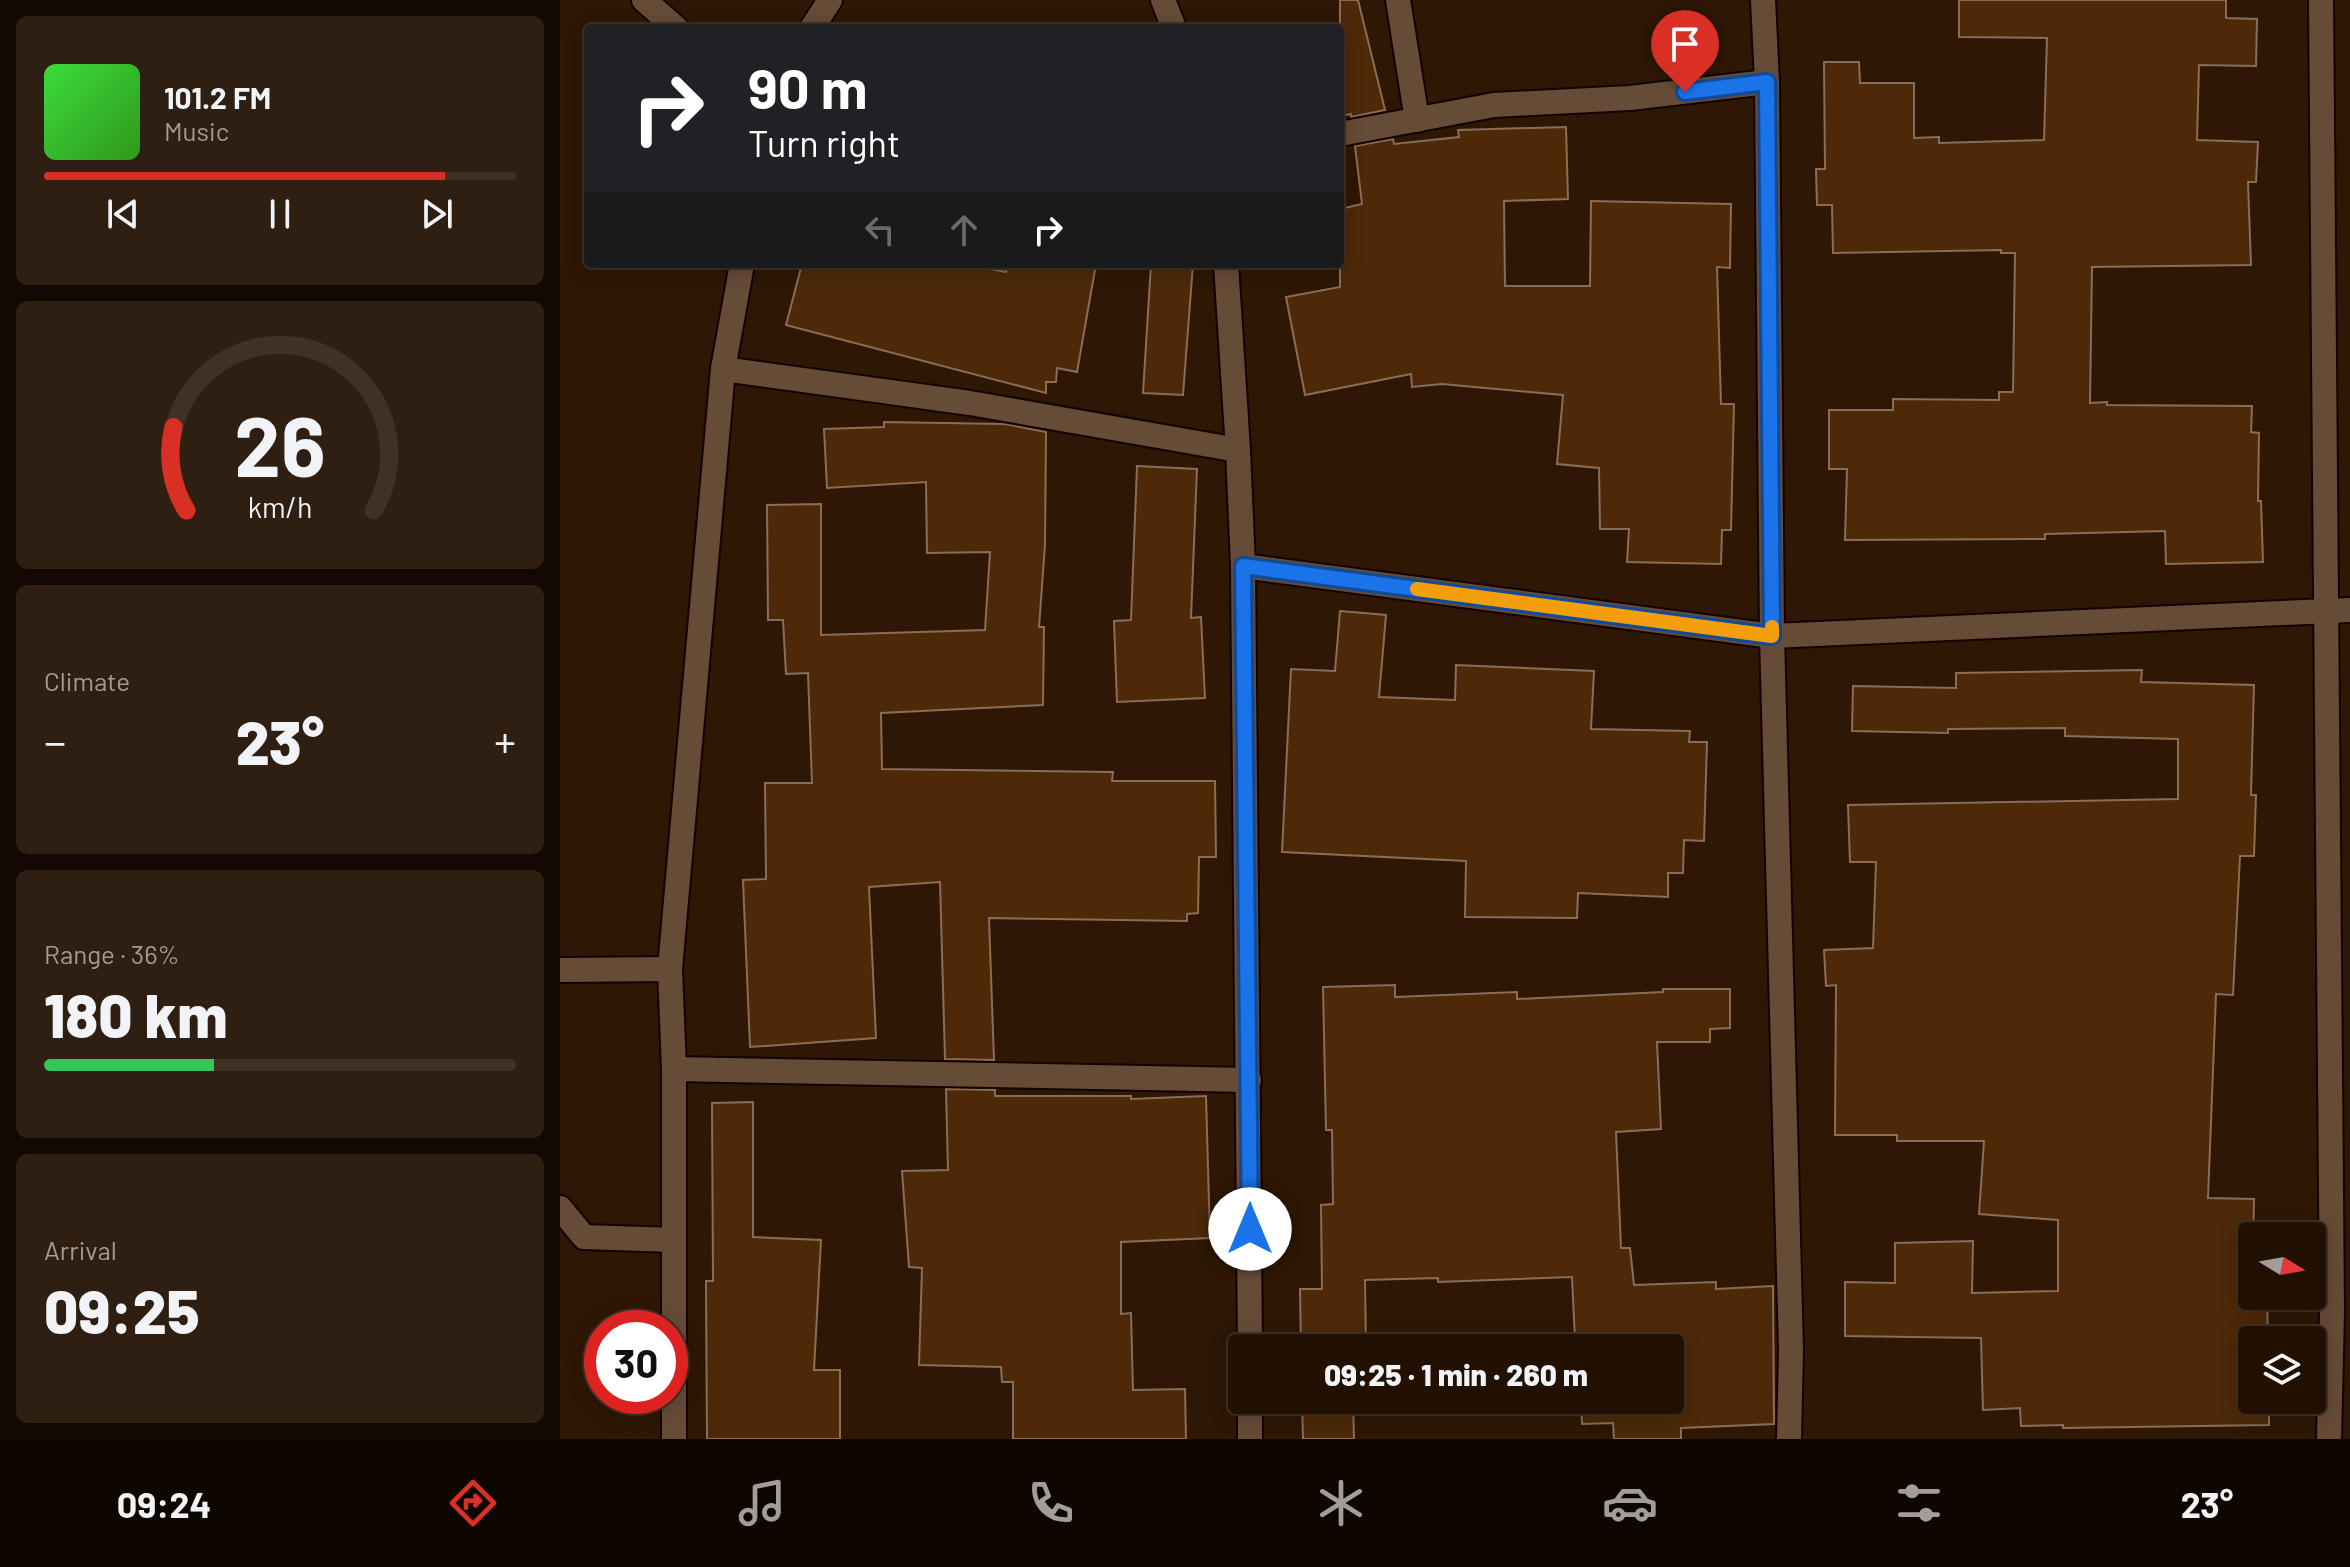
<!DOCTYPE html>
<meta charset="utf-8">
<style>
body{margin:0;font-family:Barlow,sans-serif;background:#2e1f12;color:#f1f3f6;height:100vh;display:flex;flex-direction:column;font-size:30px;white-space:nowrap}
*{box-sizing:border-box;margin:0}
p{font-size:26px;color:#a29d9a}
.icon{flex:none;width:44px;height:44px;fill:none;stroke:currentColor;stroke-width:2;stroke-linecap:round;stroke-linejoin:round}
.map{position:relative;flex:1;overflow:hidden}
.details{display:flex;flex-direction:column;gap:16px;padding:16px;background:#130902;width:560px}
.details>*{flex:none}
.guide{position:absolute;left:24px;top:24px;width:760px;height:244px;border-radius:8px;box-shadow:0 4px 20px #0003,0 0 0 2px #3f3125;background:#202124;color:#fff;overflow:hidden}
.needle{width:52px;rotate:101deg}
.controls{position:absolute;left:1678px;top:1222px;display:grid;gap:16px}
.controls a{display:grid;place-items:center;width:88px;height:88px;border-radius:8px;background:#221103;box-shadow:0 4px 20px #0003,0 0 0 2px #3f3125;font-size:40px}
.speed{position:absolute;left:24px;top:1310px;display:flex;gap:16px;font-size:40px;font-weight:700;text-align:center}
.speed>*{display:grid;place-content:center;width:104px;height:104px;border-radius:50%;background:#221103;box-shadow:0 4px 20px #0003,0 0 0 2px #3f3125;line-height:1}
.speed .limit{border:12px solid #d22;background:#fff;color:#111}
.pin{position:absolute;display:grid;place-items:center;width:68px;height:68px;color:#fff;margin:-82px -34px;border-radius:50% 50% 50% 0;rotate:-45deg;box-shadow:0 0 8px #0007}
.pin .icon{rotate:45deg}
.me{position:absolute;width:88px;margin:-44px;rotate:0deg;stroke-linejoin:round;filter:drop-shadow(0 0 6px #0008)}
.turn{display:flex;align-items:center;gap:28px;height:168px;padding:0 32px;font-size:36px}
.turn .icon{width:104px;height:104px;stroke-width:2.5}
.turn b{display:block;font-size:56px;line-height:68px}
.lanes{display:flex;align-items:center;height:76px;padding:0 32px;background:#0003;justify-content:center;gap:40px;direction:ltr}
.lanes .off{opacity:.35}
.big{font-size:60px;font-weight:800;line-height:1.1}
.details .card{flex:1;display:flex;flex-direction:column;justify-content:center;gap:12px;min-width:0;padding:0 28px;border-radius:12px;background:#2e1f12}
.details .dial{align-items:center;gap:0}
.dial svg{height:208px;overflow:visible;fill:none;stroke:#3f3125;stroke-width:7;stroke-linecap:round;text-anchor:middle}
.dial text{fill:#f1f3f6;stroke:none}
.song{display:flex;align-items:center;gap:24px}
.cover{width:96px;height:96px;border-radius:12px;background:linear-gradient(135deg,hsl(120 70% 55%),hsl(110 70% 35%))}
.played{height:8px;border-radius:4px;background:linear-gradient(90deg,#d93025 85%,#3f3125 85%)}
.keys{display:flex;justify-content:space-around;direction:ltr}
.heat{display:flex;justify-content:space-between;align-items:center;font-size:44px;direction:ltr}
.charge{height:12px;border-radius:6px;background:linear-gradient(90deg,#34c759 36%,#3f3125 0)}
.trip{position:absolute;left:668px;top:1334px;width:456px;height:80px;border-radius:8px;background:#221103;box-shadow:0 4px 20px #0003,0 0 0 2px #3f3125;font-weight:800;line-height:80px;text-align:center}
.dock{display:flex;height:128px;justify-content:space-around;align-items:center;background:#0e0701;color:#a29d9a}
.dock .icon{width:56px;height:56px}
.dock .active{color:#d93025}
.dock b{font-size:36px;color:#f1f3f6}
main{display:flex;flex:1;min-height:0}
.map>svg:first-child{display:block}
.building{fill:#4d2908;stroke:#8a6d58;stroke-width:2}
.lines{fill:none;stroke-linecap:round;stroke-linejoin:round}
.minor-casing{stroke:#150300;stroke-width:28}
.minor{stroke:#664b37;stroke-width:24}
.route-casing{stroke:#114b97;stroke-width:20}
.route{stroke:#1a73e8;stroke-width:14}
.slow{stroke:#f59e0b;stroke-width:14}
</style>
<main>
<section class="details">
<div class="card">
<div class="song"><i class="cover"></i><div><b>101.2 FM</b><p>Music</p></div></div>
<div class="played"></div>
<div class="keys"><svg class="icon" aria-label="previous" viewBox="0 0 24 24"><path d="M18 5L8 12l10 7zM5 5v14"/></svg><svg class="icon" aria-label="pause" viewBox="0 0 24 24"><path d="M8 5v14M16 5v14"/></svg><svg class="icon" aria-label="next" viewBox="0 0 24 24"><path d="M6 5l10 7-10 7zM19 5v14"/></svg></div>
</div>
<div class="card dial"><svg viewBox="0 0 100 80">
<path d="M14 69A42 42 0 1 1 86 69"/>
<path d="M14 69A42 42 0 0 1 9 37" stroke="#d93025"/>
<text x="50" y="56" font-size="32" font-weight="700">26</text>
<text x="50" y="72" font-size="11">km/h</text>
</svg></div>
<div class="card"><p>Climate</p>
<div class="heat"><a>−</a><b class="big">23°</b><a>+</a></div>
</div>
<div class="card"><p>Range · 36%</p><b class="big">180 km</b><div class="charge"></div></div>
<div class="card"><p>Arrival</p><b class="big">09:25</b></div>
</section>
<div class="map">
<svg width="1790" height="1439" viewBox="0 0 1790 1439">
<rect width="100%" height="100%" fill="#2e1704"/>
<g class="building">
<path d="M780,0H798L825,110L791,117V114L780,116Z"/>
<path d="M1399,0H1666V18L1697,19L1696,66L1639,65L1637,140L1698,142L1696,182H1688L1691,265L1532,267L1530,403L1547,402V405L1692,406L1691,432L1699,433L1698,501H1701L1703,562L1606,564L1605,531L1485,534V539L1285,540L1287,469H1269V410H1333V399L1439,400V392H1453L1455,253H1441V250L1273,253L1272,205H1257L1256,169H1265L1264,62H1299L1300,83H1354V138L1379,137V143L1484,140L1487,38L1399,37Z"/>
<path d="M1006,127L1008,199L944,201L945,286H1030L1031,201L1171,204L1170,268L1157,267L1161,404H1174L1171,530H1162L1161,564L1067,562L1069,529H1040L1039,468L997,464L1003,395L882,384L852,387L851,374L745,395L726,297L780,287V209L802,204L795,146L833,139L834,144L899,137L898,130Z"/>
<path d="M242,264H407L446,272L448,264H536L517,372L497,368L496,382H486V393L226,325Z"/>
<path d="M591,264H633L623,395L583,393Z"/>
<path d="M324,422L445,424L486,432L485,545L479,627H484L483,705L321,713L322,769L553,772L552,781H655L656,857H639L638,913L627,914V921L429,918L434,1060L385,1059L380,882L309,887L316,1038L190,1047L183,880L206,879L205,783H252L248,673L226,674L223,620H208L207,505L261,504V635L425,630L430,552L367,553L366,482L267,488L264,429L324,427Z"/>
<path d="M577,466L637,469L631,618L641,617L645,698L557,702L554,621L571,620Z"/>
<path d="M780,611L826,615L819,697L895,700L896,665L1034,671L1031,729L1130,731L1129,742H1147L1144,841L1124,840L1123,873H1108V897L1018,893L1017,918L905,917L906,861L722,852L731,669L775,671Z"/>
<path d="M1582,670L1581,682L1694,685L1691,795H1696L1694,856H1680L1673,995L1656,994L1648,1198L1694,1199L1692,1296H1707L1708,1340H1692V1400H1709V1425L1503,1428V1425L1461,1426L1460,1408L1423,1410L1421,1338L1285,1336V1282L1335,1283V1243L1413,1241L1412,1293L1498,1291V1220L1419,1214L1424,1141H1337V1135H1275L1276,985L1266,986L1264,950L1313,948L1316,862H1290L1288,805L1618,799V739L1505,736V728L1388,729V733L1292,731L1293,686L1396,688V673Z"/>
<path d="M835,985V997L957,992V999L1103,992V989H1170V1028L1150,1029V1042H1097L1101,1129L1056,1132L1061,1248H1070L1074,1285L1156,1282V1289L1213,1286L1214,1424L1121,1428V1439H1054L1053,1423L1022,1424L1021,1400H1110V1348H1020V1339L1015,1340L1012,1277L878,1282V1278L805,1280L806,1348H741L740,1289H762L761,1205L773,1204L772,1130H766L763,987Z"/>
<path d="M386,1089L435,1090V1096H571V1099L646,1096L650,1238L561,1242V1314L571,1313L573,1390L625,1389L626,1439H453V1382H442L441,1367L359,1365L362,1268L349,1267L342,1171L388,1170Z"/>
<path d="M193,1102V1237L261,1240L254,1370H280V1439H147L146,1281H153L152,1103Z"/>
<path d="M742,1400H793L794,1439H743Z"/>
</g>
<g class="lines">
<g class="minor-casing">
<g id="minor">
<path d="M84,0L116,28"/>
<path d="M603,0L614,28"/>
<path d="M838,0L857,120"/>
<path d="M1203,0L1207,82L1212,636L1231,1350L1229,1439"/>
<path d="M1761,0L1772,1311L1769,1439"/>
<path d="M252,28L270,0"/>
<path d="M780,134L934,105L1070,98L1207,82"/>
<path d="M666,264L678,450L683,566L690,1348"/>
<path d="M163,369L410,403L678,450"/>
<path d="M683,566L1212,636L1790,610"/>
<path d="M0,970L110,969"/>
<path d="M114,1069L689,1080"/>
<path d="M0,1208L24,1237L114,1240"/>
<path d="M690,1400V1439"/>
<path d="M114,1439V1069L110,969L163,369L182,264"/>
</g>
</g>
<use href="#minor" class="minor"/>
</g>
<g class="lines">
<g class="route-casing">
<path id="route" d="M690,1229L683,566L1212,636L1207,82L1125,92"/>
</g>
<use href="#route" class="route"/>
<path class="slow" d="M857,589L1212,636V627"/>
</g>
</svg>
<div class="controls">
<a><svg class="needle" viewBox="-14 -14 28 28"><path d="M0-13l5 13h-10z" fill="#e53935"/><path d="M0 13l5-13h-10z" fill="#a29d9a"/></svg></a>
<a><svg class="icon" aria-label="layers" viewBox="0 0 24 24"><path d="M12 4l9 5-9 5-9-5zM3 14l9 5 9-5"/></svg></a>
</div>
<div class="speed"><div class="limit">30</div></div>
<div class="pin" style="left:1125px;top:92px;background:#d93025"><svg class="icon" aria-label="arrive" viewBox="0 0 24 24"><path d="M6 21V4h12l-3 4 3 4H6"/></svg></div>
<svg class="me" style="left:690px;top:1229px" viewBox="-20 -20 40 40"><circle r="19" fill="#fff"/><path d="M0-13L10 11 0 6-10 11z" fill="#1a73e8"/></svg>
<div class="trip">09:25 · 1 min · 260 m</div>
<div class="guide">
<div class="turn"><svg class="icon" aria-label="right" viewBox="0 0 24 24"><path d="M7 20v-9h11M14 6l5 5-5 5"/></svg><div><b>90 m</b>Turn right</div></div>
<div class="lanes"><svg class="icon off" aria-label="left" viewBox="0 0 24 24"><path d="M17 20v-9H6M10 6l-5 5 5 5"/></svg><svg class="icon off" aria-label="ahead" viewBox="0 0 24 24"><path d="M12 20V5M6 11l6-6 6 6"/></svg><svg class="icon" aria-label="right" viewBox="0 0 24 24"><path d="M7 20v-9h11M14 6l5 5-5 5"/></svg></div>
</div>
</div>
</main>
<nav class="dock">
<b>09:24</b>
<svg class="icon active" aria-label="directions" viewBox="0 0 24 24"><path d="M12 3l9 9-9 9-9-9zM9 14v-3h6M13 9l2 2-2 2"/></svg>
<svg class="icon" aria-label="music" viewBox="0 0 24 24"><path d="M9 18V5l10-2v13"/><circle cx="6" cy="18" r="3"/><circle cx="16" cy="16" r="3"/></svg>
<svg class="icon" aria-label="phone" viewBox="0 0 24 24"><path d="M5 4h4l2 5-3 2q2 4 5 5l2-3 5 2v4C11 20 4 13 5 4z"/></svg>
<svg class="icon" aria-label="climate" viewBox="0 0 24 24"><path d="M12 3v18M4 7l16 10M4 17L20 7"/></svg>
<svg class="icon" aria-label="car" viewBox="0 0 24 24"><path d="M5 17H2v-5l4-1 3-4h7l3 4 3 1v5h-3M9 17h6M6 11h13"/><circle cx="7" cy="17" r="2"/><circle cx="17" cy="17" r="2"/></svg>
<svg class="icon" aria-label="filters" viewBox="0 0 24 24"><path d="M4 7h16M4 17h16"/><circle cx="9" cy="7" r="2"/><circle cx="15" cy="17" r="2"/></svg>
<b>23°</b>
</nav>
